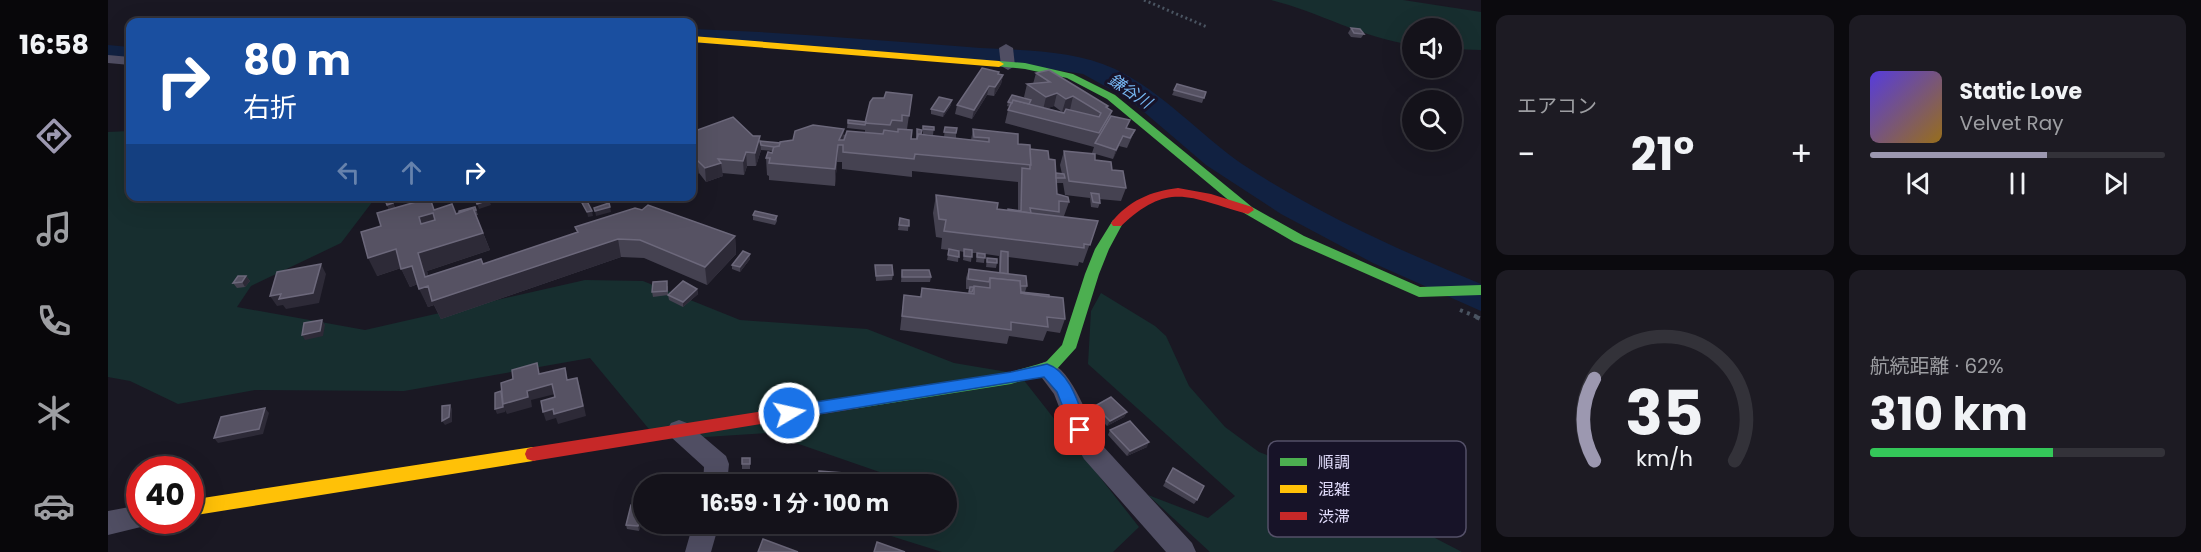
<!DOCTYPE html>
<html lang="ja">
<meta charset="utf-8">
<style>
body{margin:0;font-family:Poppins,"Noto Sans JP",sans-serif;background:#1d1b23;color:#f1f3f6;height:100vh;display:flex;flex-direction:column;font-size:22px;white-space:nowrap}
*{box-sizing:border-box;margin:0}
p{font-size:20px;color:#9d9ea2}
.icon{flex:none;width:33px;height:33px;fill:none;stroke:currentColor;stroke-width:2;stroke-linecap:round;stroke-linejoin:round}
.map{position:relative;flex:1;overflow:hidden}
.panel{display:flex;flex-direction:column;gap:15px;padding:15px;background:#0b0a0e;width:720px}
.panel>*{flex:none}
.guide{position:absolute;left:18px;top:18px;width:570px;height:183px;border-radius:12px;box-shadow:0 6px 24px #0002,0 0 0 2px #333239;background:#1a4fa0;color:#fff;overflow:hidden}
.buttons{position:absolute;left:1294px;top:18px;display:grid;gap:12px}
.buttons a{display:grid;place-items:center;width:60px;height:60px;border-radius:50%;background:#14121a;box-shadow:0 6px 24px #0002,0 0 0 2px #333239;font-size:30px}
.speed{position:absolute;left:18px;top:456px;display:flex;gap:12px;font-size:30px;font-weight:700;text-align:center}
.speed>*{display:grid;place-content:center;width:78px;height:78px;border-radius:50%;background:#14121a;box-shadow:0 6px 24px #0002,0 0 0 2px #333239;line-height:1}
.speed .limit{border:9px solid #d22;background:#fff;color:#111}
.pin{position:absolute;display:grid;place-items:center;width:51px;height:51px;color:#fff;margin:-26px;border-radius:12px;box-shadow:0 3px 9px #0006}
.me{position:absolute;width:66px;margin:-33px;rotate:81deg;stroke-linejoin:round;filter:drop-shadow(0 0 4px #0008)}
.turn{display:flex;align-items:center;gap:21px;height:126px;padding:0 18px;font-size:27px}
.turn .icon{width:78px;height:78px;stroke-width:2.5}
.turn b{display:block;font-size:42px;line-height:51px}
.lanes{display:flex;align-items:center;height:57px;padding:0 18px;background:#0003;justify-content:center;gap:30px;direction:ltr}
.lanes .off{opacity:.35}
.big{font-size:45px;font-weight:700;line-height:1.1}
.panel .card{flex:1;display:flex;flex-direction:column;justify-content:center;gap:9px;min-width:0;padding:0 21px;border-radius:12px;background:#1d1b23}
.panel .dial{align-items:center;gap:0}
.dial svg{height:156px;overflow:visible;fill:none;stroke:#333239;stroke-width:7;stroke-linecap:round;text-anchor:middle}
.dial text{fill:#f1f3f6;stroke:none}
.song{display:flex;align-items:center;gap:18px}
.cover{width:72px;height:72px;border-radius:9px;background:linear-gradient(135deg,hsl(250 70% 55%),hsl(40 70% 35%))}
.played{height:6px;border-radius:3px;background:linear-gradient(90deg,#9c98b0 60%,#333239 60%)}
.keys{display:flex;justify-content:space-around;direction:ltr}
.heat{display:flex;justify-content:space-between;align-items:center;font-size:33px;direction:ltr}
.charge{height:9px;border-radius:4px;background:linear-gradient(90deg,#34c759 62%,#333239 0)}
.panel .tiles{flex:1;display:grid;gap:15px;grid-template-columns:repeat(2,1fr)}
.trip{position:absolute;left:525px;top:474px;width:324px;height:60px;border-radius:30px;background:#14121a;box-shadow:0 6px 24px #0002,0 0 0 2px #333239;font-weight:700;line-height:60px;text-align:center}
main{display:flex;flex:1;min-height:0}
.menu{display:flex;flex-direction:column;width:108px;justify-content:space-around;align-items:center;background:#08070a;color:#9d9ea2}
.menu .icon{width:42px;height:42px}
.menu .current{color:#9c98b0}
.menu b{font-size:27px;color:#f1f3f6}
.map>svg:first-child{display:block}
.green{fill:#172e2f}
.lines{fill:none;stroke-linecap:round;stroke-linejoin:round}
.river{fill:#112141;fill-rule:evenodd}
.path-far2{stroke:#4a5461;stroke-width:3;stroke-dasharray:2 3;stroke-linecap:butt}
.path-far1{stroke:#4a5461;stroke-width:4;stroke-dasharray:3 4.5;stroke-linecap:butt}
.path{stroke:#4a5461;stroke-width:4.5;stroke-dasharray:4 5;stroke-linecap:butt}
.street{fill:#504e63;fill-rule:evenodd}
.fast{fill:#4caf50;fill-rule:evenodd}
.slow{fill:#ffc107;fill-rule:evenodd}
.jam{fill:#c62828;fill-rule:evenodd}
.wall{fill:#454251;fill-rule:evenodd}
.shaded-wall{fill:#2d2a37}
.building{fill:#565263;stroke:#6c687b;stroke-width:1.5;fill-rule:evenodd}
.route{fill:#1a73e8;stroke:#114b97;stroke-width:1.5}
.labels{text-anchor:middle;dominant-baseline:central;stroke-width:6;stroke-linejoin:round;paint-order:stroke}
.far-water-label{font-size:16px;font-style:italic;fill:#76b6f1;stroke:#171328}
.key{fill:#171328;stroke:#545068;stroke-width:1.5}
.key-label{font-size:16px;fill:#e2ddfc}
</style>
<main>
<nav class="menu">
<b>16:58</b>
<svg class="icon current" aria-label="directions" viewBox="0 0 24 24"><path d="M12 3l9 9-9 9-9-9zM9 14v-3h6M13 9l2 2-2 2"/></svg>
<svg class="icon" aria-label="music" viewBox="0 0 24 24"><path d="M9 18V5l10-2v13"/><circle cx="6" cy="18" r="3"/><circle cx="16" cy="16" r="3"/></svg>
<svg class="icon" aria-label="phone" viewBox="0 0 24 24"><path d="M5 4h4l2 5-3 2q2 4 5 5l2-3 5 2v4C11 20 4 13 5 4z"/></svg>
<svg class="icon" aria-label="climate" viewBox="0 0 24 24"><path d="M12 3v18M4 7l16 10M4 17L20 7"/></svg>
<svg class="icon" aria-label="car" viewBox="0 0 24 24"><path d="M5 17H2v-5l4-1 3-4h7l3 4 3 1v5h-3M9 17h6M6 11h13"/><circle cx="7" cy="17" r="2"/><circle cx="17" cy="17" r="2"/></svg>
</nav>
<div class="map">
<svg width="1373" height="552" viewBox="0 0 1373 552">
<rect width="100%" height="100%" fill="#1a1823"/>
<g class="green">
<path d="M1163,0H1295L1373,12V50L1344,49V28H1305V45C1255,38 1211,12 1163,0Z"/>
<path d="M22,131V196L268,197L233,243L143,286L129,307L257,330L477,280L535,281L632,320L759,329L846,363L911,374L1031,527L1005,552H834L783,536L784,524H838V484H786V477L659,433L550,440L482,358L296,391L147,390L70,404L22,381L0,377V132Z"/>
<path d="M993,293L1047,326L1058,336L1081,386L1117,427L1151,452L1192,468L1354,552H1102L1040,495L1100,518L1127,496L980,364L983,311Z"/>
</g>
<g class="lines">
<g class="river">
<path d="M584,29C676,32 768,40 860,47C908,51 962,48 1007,69C1055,92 1091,134 1134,164C1208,213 1291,250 1373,284V311L1265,263L1173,214L1098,165L1022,100L975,74L914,65L689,48L584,43Z"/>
<path d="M0,45L22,47V61L0,59Z"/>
</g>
<path class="path-far2" d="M1036,0L1099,27"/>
<path class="path-far1" d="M1352,310L1372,318"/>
<path class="path" d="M1368,317L1373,319"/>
<g class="street">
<path d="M898,44L905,48L907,66L900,70L893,66L891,48Z"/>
<path d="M0,55L22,57V65L0,63Z"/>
<path d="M939,361C967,371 979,420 994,445L1084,543L1088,552H1058L976,459L960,430L946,394L928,370L931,364Z"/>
<path d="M571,420L579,423L618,456L621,464L619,484H595L596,467L563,437L559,430L563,423Z"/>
<path d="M32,505V520H43L41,525L0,535V511Z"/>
<path d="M585,524H611L603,552H577Z"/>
</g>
<g class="fast">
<path d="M891,61L917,63L965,74L1007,95L1144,207L1196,236L1312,287L1373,285V295L1311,297L1186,242L1136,213L999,99L959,78L917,69L888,66V62Z"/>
<path d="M1009,219L1015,223L1001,249L991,274L968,348L948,370L903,384L745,409L739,408L737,403L739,398L745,397L903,372L938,362L954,345L977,274L987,249L1005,220Z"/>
</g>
<g class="slow">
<path d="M584,36L891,61L896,64L891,67L584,42Z"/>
<path d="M425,447L431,449L433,454L431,459L425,461L82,516V500Z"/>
</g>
<g class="jam">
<path d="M1070,188L1103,194L1144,207L1146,210L1140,214C1084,199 1062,179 1013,226H1005L1003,223C1020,201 1043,191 1070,188Z"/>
<path d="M745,397L751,398L753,403L751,408L745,409L425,461L419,459L417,454L419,449L425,447Z"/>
</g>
</g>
<g class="wall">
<path d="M1243,28L1256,34L1253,38L1243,37L1240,33Z"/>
<path d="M891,72V74L895,75L893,84L886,96L879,95L864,119L847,114L849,105Z"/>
<path d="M928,73L1000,106V108L1003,116L1019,128L1027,130L1019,148L1011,146L1005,159L984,153L986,147L897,123L900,110L902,107L899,106L900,102L918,99L916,97L919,84H925ZM946,106L954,112L957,111L956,113L939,108Z"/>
<path d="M1069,84L1098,92L1094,103L1064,95Z"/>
<path d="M804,95L799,129L803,139H808L813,134L836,137L837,127L848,133V138L863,140L865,129L910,144L941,159L948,173L954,174L952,165L956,151L987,160L1004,170L1018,188L1013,201L991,199L992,203L990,208L983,207L982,198L957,195L955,183H948L949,194L961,202L956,216H950L990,221L975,263L971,262L970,266L900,257V274L919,286L917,292L941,297L957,319L952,333L939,331L935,341L901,336L899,344L792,330L796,295L812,297L814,288L861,293V289H858V278L861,269L891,273V256L877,254L876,263L868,262L869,253H864L863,262L855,260L856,252L851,251L850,262L839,260L841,250L833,249L834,238L828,237L825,213L828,195L889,209L910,211V182L804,171V177L734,169V162H729L727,186L661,180V176L659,175L658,158L665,151L653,150L648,166H639L636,175L614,173L615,176L598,182L591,173L587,175L584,170V132L652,136V141L672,143L757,132V130L739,128L740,120L758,122L776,98Z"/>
<path d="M843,105L835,117L823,114V109Z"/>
<path d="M815,126L826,127L825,135L815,134Z"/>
<path d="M270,196H283L287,208L327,210L348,214L367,207L370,215H368L382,250L319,271L320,276L375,264L469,233L467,227L627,236L628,254L599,285L536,258L513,257L333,319L326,305L320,307L310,284L302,287L293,268L269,276L273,226L281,210L277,200H276Z"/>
<path d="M645,215L669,216V221L667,225L645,220Z"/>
<path d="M792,218L801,220L800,231L790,230Z"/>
<path d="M642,254V259L632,272L624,269V265Z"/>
<path d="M879,258L889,263L888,268L878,267Z"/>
<path d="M767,265L785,275L784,280L768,281Z"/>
<path d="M794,270L823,277L822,282H793Z"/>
<path d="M138,276L142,281L137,287L129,288L125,283Z"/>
<path d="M560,286V295L589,289L590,294L575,307L561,300L560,295L545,297L544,292Z"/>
<path d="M987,406L1019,412L1016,417L999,426L985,411Z"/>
<path d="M1002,430L1039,447L1019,456L1000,435Z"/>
<path d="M642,458V469H634V464Z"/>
<path d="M1065,468L1089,500L1086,504L1055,486Z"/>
<path d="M536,506L531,531L519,529L518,525Z"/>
</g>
<g class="shaded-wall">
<path d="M895,75L893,84L886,96L887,87Z"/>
<path d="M881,86L879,95L864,119L866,110Z"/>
<path d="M949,93L946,106L935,110L938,97Z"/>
<path d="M965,96L962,110L954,112L958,99Z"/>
<path d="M844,100L843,105L835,117L836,112Z"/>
<path d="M736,129L735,145L731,140Z"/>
<path d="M652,136L653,150L648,166L647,153Z"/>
<path d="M1015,136L1011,146L1005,159L1008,150Z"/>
<path d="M730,145L729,162L727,186V169Z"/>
<path d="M638,152L639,166L636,175L635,161Z"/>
<path d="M589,160L591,173L587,175L585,161Z"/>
<path d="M613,163L615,176L598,182L597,168Z"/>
<path d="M283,196L287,208L281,210L279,205Z"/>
<path d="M381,200L383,205L371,209L369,204Z"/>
<path d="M502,207L503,212L488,216L487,211Z"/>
<path d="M484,211L485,216L480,217L479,212Z"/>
<path d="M325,213L332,231L313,224L311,217Z"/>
<path d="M375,233L382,250L319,271L326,295L317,277L310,253Z"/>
<path d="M627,236L628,254L599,285L597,267Z"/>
<path d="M510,239L513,257L333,319L326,305L320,307L311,289Z"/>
<path d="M288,249L296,267L269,276L260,258Z"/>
<path d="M642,254V259L632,272V267Z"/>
<path d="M213,264L218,274L211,303L178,309L175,305L169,306L162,296L173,294Z"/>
<path d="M304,266L313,283L302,287L293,269Z"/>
<path d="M138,276L142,281L137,287L134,282Z"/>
<path d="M589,289L590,294L575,307V302Z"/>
<path d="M214,320L217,325L215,336L197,340L194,335Z"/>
<path d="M469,378L472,387L478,416L450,424L448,418L438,421L435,412L445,409Z"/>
<path d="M444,384L447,394L423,400L424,407L399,414L397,410V412L389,414L387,409L419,391Z"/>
<path d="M342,405L344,409V422L337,425L334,421Z"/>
<path d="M157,408L161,413L155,434L110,443L106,438Z"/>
<path d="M1019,412L1016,417L999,426L1002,421Z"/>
<path d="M1041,442L1039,447L1019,456L1022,451Z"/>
<path d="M536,507V516L531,531L530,526Z"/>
</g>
<g class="building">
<path d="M1243,28L1252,29L1256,34L1246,33Z"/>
<path d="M874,68L891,72L890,74L895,75L887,87L881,86L866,110L849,105Z"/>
<path d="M941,70L1000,106L998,107L1004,111L991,133L900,110L905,100L956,113L958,109L991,117L993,113L965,96L958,99L949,93L938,97L919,84L942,82L928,73Z"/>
<path d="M1069,84L1098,92L1096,98L1066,90Z"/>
<path d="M778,92L804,95L801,116L794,115V121L784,120L782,125L757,123L762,102L765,98H776Z"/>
<path d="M904,95L923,100L921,104L905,100L904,103L900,102Z"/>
<path d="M831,97L844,100L836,112L823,109Z"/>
<path d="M1003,116L1022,120L1018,128L1027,130L1022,138L1015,136L1008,150L987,143Z"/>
<path d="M625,117L645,136H652L647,153L638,152L635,161L610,159L613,163L597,168L589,160L585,161L584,159V132Z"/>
<path d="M740,120L758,122L757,125L740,123Z"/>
<path d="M705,125L736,129L731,140H736L739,131L775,134L776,130L790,132V129L804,130L803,139H809L810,134L881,142V138L866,137L865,129L910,134V144L922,145L923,165L807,154L806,159L735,152V145H730L727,169L661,163L662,158H658L660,152L664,153L666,146H671L672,142L685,140L687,131Z"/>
<path d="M815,126L826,127V130L815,129Z"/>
<path d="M837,127L849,128L848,133L836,132Z"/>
<path d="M809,129L814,130L813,134H810L809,139Z"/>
<path d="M652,141L672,143L671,146L666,147L653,145Z"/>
<path d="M922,149L940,151L941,159L947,160L949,194L960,197L961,202L951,201V212L922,208L923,213L900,210V209L913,211L914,168L922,169V165H923Z"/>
<path d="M956,151L987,154V160L1003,162L1004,170L1015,171L1018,188L961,181Z"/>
<path d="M948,173L956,174L957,178H948Z"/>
<path d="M983,193L991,194L992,203L985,202Z"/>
<path d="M828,195L890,203L889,209L990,221L982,245L976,244V248L836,231L838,220L831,219Z"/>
<path d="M283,196L285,203L279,205L276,197Z"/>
<path d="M366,196H380L381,200L369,204Z"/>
<path d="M322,198L326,210L344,204L348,214L365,208L375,233L310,253L317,277L373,259L375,264L470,232L467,227L527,208L534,210L540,205L627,236L597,267L532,240L510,239L324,301L320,286L311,289L304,266L293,269L288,249L260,258L253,232L273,226L269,213ZM325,213L327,220L313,224L311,217Z"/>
<path d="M479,201L484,211L479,212L474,203Z"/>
<path d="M501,203L502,207L487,211L486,208Z"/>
<path d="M367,207L368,210H366L365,208L351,212V211Z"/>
<path d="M647,211L669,216L667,220L645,215Z"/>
<path d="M792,218L801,220V226L791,225Z"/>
<path d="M841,249L851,251V257L840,255Z"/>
<path d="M856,249L864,250V257L856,256Z"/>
<path d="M635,251L642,254L632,267L624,265Z"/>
<path d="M893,251L900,252V274L892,273Z"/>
<path d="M869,253L877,254V258L869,257Z"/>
<path d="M879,258L889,259V263L879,262Z"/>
<path d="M213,264L205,293L171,299L173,294L162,296L169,272Z"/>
<path d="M767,265H784L785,275L768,276Z"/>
<path d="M861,269L918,276L919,286H912V281L882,278L881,282L860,279Z"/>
<path d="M794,270H821L823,277H794Z"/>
<path d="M130,276H138L134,282L125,283Z"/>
<path d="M882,278L912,281L913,293L955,298L957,319L939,317L940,327L903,322V330L794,316L796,295L813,297L814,288L866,294V286L882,288Z"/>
<path d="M559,281V291L544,292L545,282Z"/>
<path d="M575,281L589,289L575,302L560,295Z"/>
<path d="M862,287H866L864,292H861Z"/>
<path d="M913,292L941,295V297L913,293Z"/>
<path d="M214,320L212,331L194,335L196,323Z"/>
<path d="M429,363L431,374L457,368L459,380L469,378L475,406L446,414L445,409L435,412L433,401L447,397L444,384L419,391L420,397L395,404L393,383L405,379L404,370Z"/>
<path d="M393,391L395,407L387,409V393Z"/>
<path d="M1003,397L1019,412L1002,421L987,406Z"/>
<path d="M342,405L341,417L334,421V406Z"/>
<path d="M157,408L151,429L106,438L113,417Z"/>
<path d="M1022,421L1041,442L1022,451L1002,430Z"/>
<rect x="634" y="458" width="8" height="6"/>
<path d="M1065,468L1096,486L1089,500L1058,481Z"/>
<path d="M711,471L736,473V484H710Z"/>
<path d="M739,475H756L755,484H739Z"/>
<path d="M523,505L536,506L530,526L518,525Z"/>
<path d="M655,539L690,552H650Z"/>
<path d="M769,542L797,552H766Z"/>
</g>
<path class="route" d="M939,364C964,372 972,410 980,430L978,435H966L949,392L936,377L681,419L676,417L673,413L676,408L681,406L903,372Z"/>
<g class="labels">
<g class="far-water-label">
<text transform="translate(1022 91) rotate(34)">鎌谷川</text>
</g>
</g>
<rect x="1160" y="441" width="198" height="96" rx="9" class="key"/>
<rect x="1172" y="458" width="27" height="8" fill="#4caf50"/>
<rect x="1172" y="485" width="27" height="8" fill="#ffc107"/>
<rect x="1172" y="512" width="27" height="8" fill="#c62828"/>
<g class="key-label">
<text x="1210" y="468">順調</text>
<text x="1210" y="495">混雑</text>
<text x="1210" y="522">渋滞</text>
</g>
</svg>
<div class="buttons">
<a><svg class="icon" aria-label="sound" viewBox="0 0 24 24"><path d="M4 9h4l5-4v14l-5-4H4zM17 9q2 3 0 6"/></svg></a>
<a><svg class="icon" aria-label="search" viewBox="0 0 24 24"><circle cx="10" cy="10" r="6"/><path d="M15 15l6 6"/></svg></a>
</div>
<div class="speed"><div class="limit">40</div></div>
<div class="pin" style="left:972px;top:430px;background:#d93025"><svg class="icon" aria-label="arrive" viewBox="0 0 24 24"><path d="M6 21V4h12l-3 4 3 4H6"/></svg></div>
<svg class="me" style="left:681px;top:413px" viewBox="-20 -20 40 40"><circle r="17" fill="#1a73e8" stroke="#fff" stroke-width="3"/><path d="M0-11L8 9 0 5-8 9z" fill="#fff"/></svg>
<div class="trip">16:59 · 1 分 · 100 m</div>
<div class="guide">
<div class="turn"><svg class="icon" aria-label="right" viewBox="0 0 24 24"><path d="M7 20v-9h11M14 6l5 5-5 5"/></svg><div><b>80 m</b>右折</div></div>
<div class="lanes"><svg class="icon off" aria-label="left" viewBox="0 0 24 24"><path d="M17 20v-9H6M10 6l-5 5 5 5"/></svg><svg class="icon off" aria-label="ahead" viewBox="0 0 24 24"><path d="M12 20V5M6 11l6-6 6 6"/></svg><svg class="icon" aria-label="right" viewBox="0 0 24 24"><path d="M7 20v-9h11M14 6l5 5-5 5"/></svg></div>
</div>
</div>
<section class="panel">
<div class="tiles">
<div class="card"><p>エアコン</p>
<div class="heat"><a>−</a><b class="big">21°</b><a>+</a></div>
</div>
<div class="card">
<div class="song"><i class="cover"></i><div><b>Static Love</b><p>Velvet Ray</p></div></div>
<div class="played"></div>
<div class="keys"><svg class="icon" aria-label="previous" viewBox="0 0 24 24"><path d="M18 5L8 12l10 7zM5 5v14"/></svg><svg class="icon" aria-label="pause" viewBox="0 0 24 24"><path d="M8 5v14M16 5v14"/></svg><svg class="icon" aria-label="next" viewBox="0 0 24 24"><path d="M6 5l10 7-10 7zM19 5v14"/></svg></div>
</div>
<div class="card dial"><svg viewBox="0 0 100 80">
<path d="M14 69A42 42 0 1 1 86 69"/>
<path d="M14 69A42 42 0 0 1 14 27" stroke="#9c98b0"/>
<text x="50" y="56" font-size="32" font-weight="700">35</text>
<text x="50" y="72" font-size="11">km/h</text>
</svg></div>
<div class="card"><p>航続距離 · 62%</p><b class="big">310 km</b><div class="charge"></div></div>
</div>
</section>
</main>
